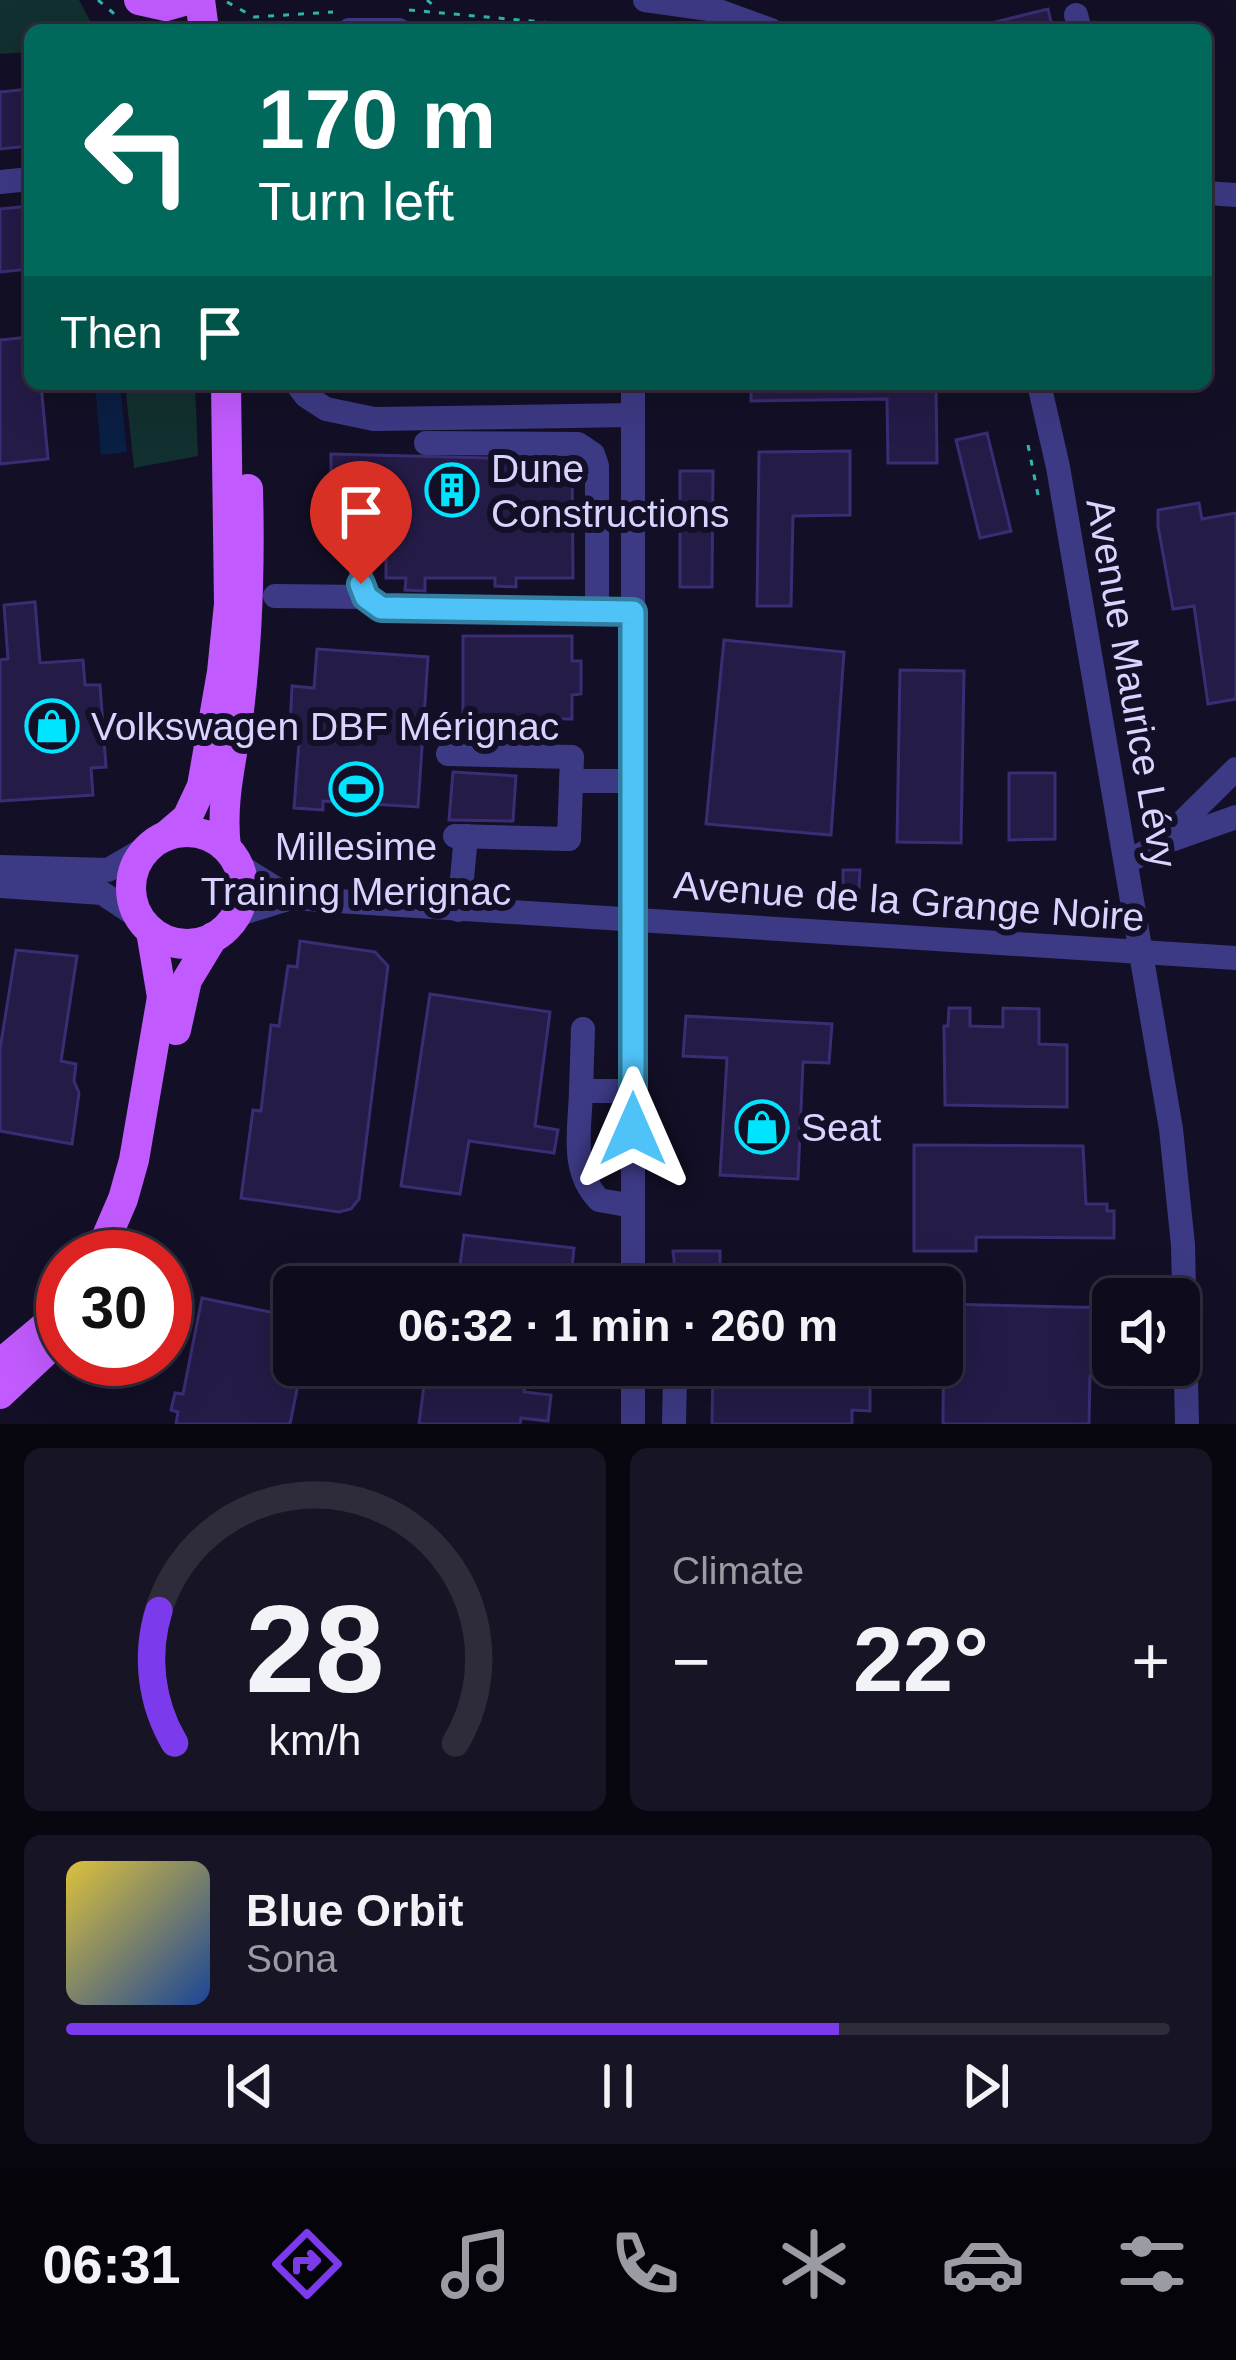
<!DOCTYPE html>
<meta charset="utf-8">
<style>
body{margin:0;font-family:Helvetica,sans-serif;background:#171425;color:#f1f3f6;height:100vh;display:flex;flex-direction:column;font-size:45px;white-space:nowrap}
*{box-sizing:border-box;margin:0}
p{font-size:39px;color:#9b9ba3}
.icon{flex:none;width:66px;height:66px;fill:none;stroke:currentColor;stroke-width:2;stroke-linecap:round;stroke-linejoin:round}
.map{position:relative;height:1424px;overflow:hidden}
.drawer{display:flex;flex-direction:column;gap:24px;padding:24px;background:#08060f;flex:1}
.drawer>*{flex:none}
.hud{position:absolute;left:24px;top:24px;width:1188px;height:366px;border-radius:18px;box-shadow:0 12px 48px #0002,0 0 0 3px #2e2b3b;background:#00695c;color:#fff;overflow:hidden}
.controls{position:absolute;left:1092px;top:1278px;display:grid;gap:24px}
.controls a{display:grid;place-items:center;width:108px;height:108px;border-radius:18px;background:#0e0b1c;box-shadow:0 12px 48px #0002,0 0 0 3px #2e2b3b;font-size:60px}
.speed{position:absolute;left:36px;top:1230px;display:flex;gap:24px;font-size:60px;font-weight:700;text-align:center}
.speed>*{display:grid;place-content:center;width:156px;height:156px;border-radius:50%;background:#0e0b1c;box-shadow:0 12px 48px #0002,0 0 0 3px #2e2b3b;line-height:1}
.speed .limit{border:18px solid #d22;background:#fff;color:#111}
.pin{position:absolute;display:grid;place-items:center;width:102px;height:102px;color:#fff;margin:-123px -51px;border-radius:50% 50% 50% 0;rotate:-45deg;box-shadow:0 0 12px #0007}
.pin .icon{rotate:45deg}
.me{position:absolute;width:132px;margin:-66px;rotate:0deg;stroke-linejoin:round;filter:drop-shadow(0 0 9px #0008)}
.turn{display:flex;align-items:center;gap:42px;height:252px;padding:0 36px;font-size:54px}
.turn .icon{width:156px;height:156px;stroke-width:2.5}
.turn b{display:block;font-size:84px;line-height:102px}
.then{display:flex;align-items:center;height:114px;padding:0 36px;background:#0003;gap:24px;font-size:45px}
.big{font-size:90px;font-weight:800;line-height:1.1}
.drawer .card{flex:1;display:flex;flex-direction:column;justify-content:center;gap:18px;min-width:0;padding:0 42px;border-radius:18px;background:#171425}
.drawer .dial{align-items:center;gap:0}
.dial svg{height:312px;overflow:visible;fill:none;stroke:#2e2b3b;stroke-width:7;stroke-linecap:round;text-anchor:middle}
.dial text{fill:#f1f3f6;stroke:none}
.song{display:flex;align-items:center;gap:36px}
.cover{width:144px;height:144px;border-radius:18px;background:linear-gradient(135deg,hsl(50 70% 55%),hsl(220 70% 35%))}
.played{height:12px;border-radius:6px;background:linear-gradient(90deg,#7c3aed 70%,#2e2b3b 70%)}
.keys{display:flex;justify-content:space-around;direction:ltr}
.heat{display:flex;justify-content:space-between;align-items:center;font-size:66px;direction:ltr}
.drawer .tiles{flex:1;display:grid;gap:24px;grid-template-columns:1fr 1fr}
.card:last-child{grid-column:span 2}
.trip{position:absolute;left:273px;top:1266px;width:690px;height:120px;border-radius:18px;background:#0e0b1c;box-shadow:0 12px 48px #0002,0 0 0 3px #2e2b3b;font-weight:800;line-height:120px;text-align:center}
.menu{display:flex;height:192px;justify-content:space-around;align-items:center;background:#06040b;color:#9b9ba3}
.menu .icon{width:84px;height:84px}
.menu .active{color:#7c3aed}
.menu b{font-size:54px;color:#f1f3f6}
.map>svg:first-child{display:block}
.green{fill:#12302f}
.water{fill:#0a1f44}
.building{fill:#241b47;stroke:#3b2d73;stroke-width:3}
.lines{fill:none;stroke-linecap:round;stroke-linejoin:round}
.path{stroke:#2fb8b0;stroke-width:3;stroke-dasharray:6 9;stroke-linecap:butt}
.minor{stroke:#3d3a85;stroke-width:24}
.major{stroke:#c25bff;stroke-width:30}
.route-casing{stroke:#337fa1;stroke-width:30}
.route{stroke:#4fc3f7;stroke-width:21}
.labels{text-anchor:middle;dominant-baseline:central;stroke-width:12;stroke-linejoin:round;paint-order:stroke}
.poi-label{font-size:39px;fill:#d9d4ff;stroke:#130f26;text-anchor:start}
.street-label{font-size:39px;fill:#d9d4ff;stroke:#130f26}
</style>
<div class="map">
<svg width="1236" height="1424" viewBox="0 0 1236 1424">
<rect width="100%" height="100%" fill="#130f26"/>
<g class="green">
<path d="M0,0H79L95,30H30V52L0,54Z"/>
<path d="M125,384H195L198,456L134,468Z"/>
</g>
<path class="water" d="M95,384H120L127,452L101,455Z"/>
<g class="building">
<path d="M1048,9L1053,30H988L987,24Z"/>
<path d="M30,89V146L0,149V92Z"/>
<path d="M30,206V269L0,272V209Z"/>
<path d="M30,337V384H41L48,459L0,464V340Z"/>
<path d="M751,384H936L937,463H888L887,399L751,401Z"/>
<path d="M987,433L1011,531L980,538L956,440Z"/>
<path d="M850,451V515L793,516L791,606H757L759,452Z"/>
<path d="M331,454L572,460L573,578H516V587L495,586V578H425V591L405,590L406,578H386V526H331Z"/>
<path d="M680,471H713L712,587H680Z"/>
<path d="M1199,503L1202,519L1236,513V699L1208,704L1194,606L1173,609L1158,526V510Z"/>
<path d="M35,602L40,663L83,660L85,685H100L106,767L91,768L93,795L0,801V660L8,659L4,605Z"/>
<path d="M463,636H572V661H581V694L572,695V719L463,718Z"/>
<path d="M724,640L844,652L831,835L706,824Z"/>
<path d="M317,649L428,657L418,807L323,801V810L294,808L300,729L290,728L292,686L314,688Z"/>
<path d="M900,670L964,671L961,843L897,842Z"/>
<path d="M453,772L516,776L513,821L449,820Z"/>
<path d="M1009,773H1055V839L1009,840Z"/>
<path d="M843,870H860L859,888L843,886Z"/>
<path d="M300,941L375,952L388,966L359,1199L351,1209L339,1212L241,1198L253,1110L261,1111L271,1025L279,1026L288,966L297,967Z"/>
<path d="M16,950L77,956L61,1061L76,1064L74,1081L79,1093L72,1144L0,1131V1049Z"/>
<path d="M430,994L550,1012L535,1126L558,1130L554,1153L469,1141L460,1194L401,1186Z"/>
<path d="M949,1008H970V1026L1003,1027V1008L1039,1009V1044L1067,1045V1107L945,1105L944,1026H948Z"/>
<path d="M686,1016L832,1024L829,1063L803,1062L798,1179L720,1175L727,1058L683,1056Z"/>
<path d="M914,1145L1083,1146L1086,1204H1107V1211H1114V1238L976,1237V1251H914Z"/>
<path d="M464,1235L574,1248L570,1287H457Z"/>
<path d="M673,1251H720V1268L736,1271L852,1272V1287H677Z"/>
<path d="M202,1298L294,1317V1365H302L290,1424H176L178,1412L171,1410L175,1393L183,1394Z"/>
<path d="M944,1304L1113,1308V1376H1090L1089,1424H943Z"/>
<path d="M713,1365H870V1411L852,1410V1424H712Z"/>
<path d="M426,1370L525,1384L524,1392L551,1395L548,1421L521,1418L520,1424H419Z"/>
</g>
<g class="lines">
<g class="path">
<path d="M98,0L119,18"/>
<path d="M427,0L436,8"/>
<path d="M227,2L254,17L333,12"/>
<path d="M409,10L630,30"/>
<path d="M1028,445L1039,500"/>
</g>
<g class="minor">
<path d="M645,0L716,10L771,30"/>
<path d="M1076,15L1080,30"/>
<path d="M349,30H399"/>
<path d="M0,182L30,179"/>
<path d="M1206,193L1236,195"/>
<path d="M297,384L306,396L326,409L374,419L633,415"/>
<path d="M633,384V1287"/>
<path d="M1039,384L1058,467L1171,1129L1183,1245L1187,1424"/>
<path d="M426,443L578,444L593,454L597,466V611"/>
<path d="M361,554C361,576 358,597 381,608L609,611"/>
<path d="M275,596L366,597"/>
<path d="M448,754L572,757L569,839L455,836"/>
<path d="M571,781H634"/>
<path d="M1166,838L1236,769"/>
<path d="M1127,862L1160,844L1236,817"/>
<path d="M238,865L291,898"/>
<path d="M0,867L108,870L149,846"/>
<path d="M0,886L102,893L140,918"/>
<path d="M459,910L466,836"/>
<path d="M236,915L291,898L1236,958"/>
<path d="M581,1091L583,1029"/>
<path d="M633,1206L599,1200C570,1170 580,1130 581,1091H633"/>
<path d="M633,1424V1365"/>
<path d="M674,1424L675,1375"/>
</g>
<g class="major">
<path d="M139,0L166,6L187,0"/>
<path d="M200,0L204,30"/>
<circle cx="187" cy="888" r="56"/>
<path d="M166,836L187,818L202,786L222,672L229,604L226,384"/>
<path d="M226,847C220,800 233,756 239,710C248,636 250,563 248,489"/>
<path d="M176,1030L187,980L213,937"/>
<path d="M98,1257L123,1199L134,1160L162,997L151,931"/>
<path d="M0,1364L43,1328L63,1305"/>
<path d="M0,1394L63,1335"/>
</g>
</g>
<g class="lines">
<g class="route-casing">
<path id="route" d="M361,584L366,597L381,608L633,612V1129"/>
</g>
<use href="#route" class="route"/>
</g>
<defs>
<g id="building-ring" transform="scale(2.7)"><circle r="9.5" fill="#130f26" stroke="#00e5ff" stroke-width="1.5"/><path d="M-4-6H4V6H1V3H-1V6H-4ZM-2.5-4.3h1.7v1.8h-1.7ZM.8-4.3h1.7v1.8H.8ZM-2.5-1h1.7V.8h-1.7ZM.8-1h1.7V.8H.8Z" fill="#00e5ff"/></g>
<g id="shop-ring" transform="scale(2.7)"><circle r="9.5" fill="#130f26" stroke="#00e5ff" stroke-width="1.5"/><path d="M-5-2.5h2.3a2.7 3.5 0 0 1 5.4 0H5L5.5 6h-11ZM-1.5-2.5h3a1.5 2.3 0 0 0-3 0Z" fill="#00e5ff"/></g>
<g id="stadium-ring" transform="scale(2.7)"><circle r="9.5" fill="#130f26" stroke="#00e5ff" stroke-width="1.5"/><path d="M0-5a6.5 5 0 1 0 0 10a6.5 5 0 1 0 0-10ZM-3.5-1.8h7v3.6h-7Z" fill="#00e5ff"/></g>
</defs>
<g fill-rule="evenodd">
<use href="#building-ring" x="452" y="490"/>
<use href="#shop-ring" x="52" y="726"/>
<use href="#stadium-ring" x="356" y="789"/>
<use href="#shop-ring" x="762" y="1127"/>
</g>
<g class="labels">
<g class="poi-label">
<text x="491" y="468">Dune<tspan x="491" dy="45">Constructions</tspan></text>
<text x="91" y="726">Volkswagen DBF Mérignac</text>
<text x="356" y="846" text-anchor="middle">Millesime<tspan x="356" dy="45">Training Merignac</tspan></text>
<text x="801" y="1127">Seat</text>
</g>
<g class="street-label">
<text transform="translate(1132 683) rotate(80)">Avenue Maurice Lévy</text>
<text transform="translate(909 901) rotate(4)">Avenue de la Grange Noire</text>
</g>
</g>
</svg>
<div class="controls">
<a><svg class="icon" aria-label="sound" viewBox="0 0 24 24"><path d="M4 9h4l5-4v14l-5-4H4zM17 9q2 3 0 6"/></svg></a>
</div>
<div class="speed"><div class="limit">30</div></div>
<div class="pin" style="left:361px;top:584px;background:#d93025"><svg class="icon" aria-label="arrive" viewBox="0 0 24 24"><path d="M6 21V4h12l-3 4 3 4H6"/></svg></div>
<svg class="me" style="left:633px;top:1129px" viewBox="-20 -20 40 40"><path d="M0-17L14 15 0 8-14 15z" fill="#4fc3f7" stroke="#fff" stroke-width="4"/></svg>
<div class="trip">06:32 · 1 min · 260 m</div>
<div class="hud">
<div class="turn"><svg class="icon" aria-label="left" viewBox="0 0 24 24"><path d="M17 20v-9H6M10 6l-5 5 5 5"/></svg><div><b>170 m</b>Turn left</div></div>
<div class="then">Then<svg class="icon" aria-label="arrive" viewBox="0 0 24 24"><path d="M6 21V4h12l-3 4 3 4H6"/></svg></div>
</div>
</div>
<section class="drawer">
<div class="tiles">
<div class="card dial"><svg viewBox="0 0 100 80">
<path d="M14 69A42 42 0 1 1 86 69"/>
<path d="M14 69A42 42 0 0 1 10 35" stroke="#7c3aed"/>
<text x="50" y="56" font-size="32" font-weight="700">28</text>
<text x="50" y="72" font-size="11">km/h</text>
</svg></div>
<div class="card"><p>Climate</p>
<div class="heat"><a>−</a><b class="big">22°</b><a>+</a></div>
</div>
<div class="card">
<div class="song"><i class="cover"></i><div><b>Blue Orbit</b><p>Sona</p></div></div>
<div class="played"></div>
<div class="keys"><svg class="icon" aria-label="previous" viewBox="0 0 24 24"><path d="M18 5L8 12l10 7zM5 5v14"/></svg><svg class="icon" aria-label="pause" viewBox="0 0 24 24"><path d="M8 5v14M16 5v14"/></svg><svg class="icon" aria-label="next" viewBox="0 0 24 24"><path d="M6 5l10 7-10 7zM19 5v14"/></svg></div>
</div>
</div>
</section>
<nav class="menu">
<b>06:31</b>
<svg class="icon active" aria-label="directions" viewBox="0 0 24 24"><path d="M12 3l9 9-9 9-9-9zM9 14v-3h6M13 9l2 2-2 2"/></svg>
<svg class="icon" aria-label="music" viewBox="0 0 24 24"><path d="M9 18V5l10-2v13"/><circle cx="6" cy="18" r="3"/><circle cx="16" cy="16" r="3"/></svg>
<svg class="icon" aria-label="phone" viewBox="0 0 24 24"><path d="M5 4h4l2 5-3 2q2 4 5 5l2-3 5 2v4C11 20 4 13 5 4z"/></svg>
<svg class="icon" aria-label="climate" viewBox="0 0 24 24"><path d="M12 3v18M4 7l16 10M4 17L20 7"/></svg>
<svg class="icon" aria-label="car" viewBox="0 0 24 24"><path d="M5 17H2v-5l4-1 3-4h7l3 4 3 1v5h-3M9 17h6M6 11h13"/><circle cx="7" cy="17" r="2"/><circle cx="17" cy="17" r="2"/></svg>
<svg class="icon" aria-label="filters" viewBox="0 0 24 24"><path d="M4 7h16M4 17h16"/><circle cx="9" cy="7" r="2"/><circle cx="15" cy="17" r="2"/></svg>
</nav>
